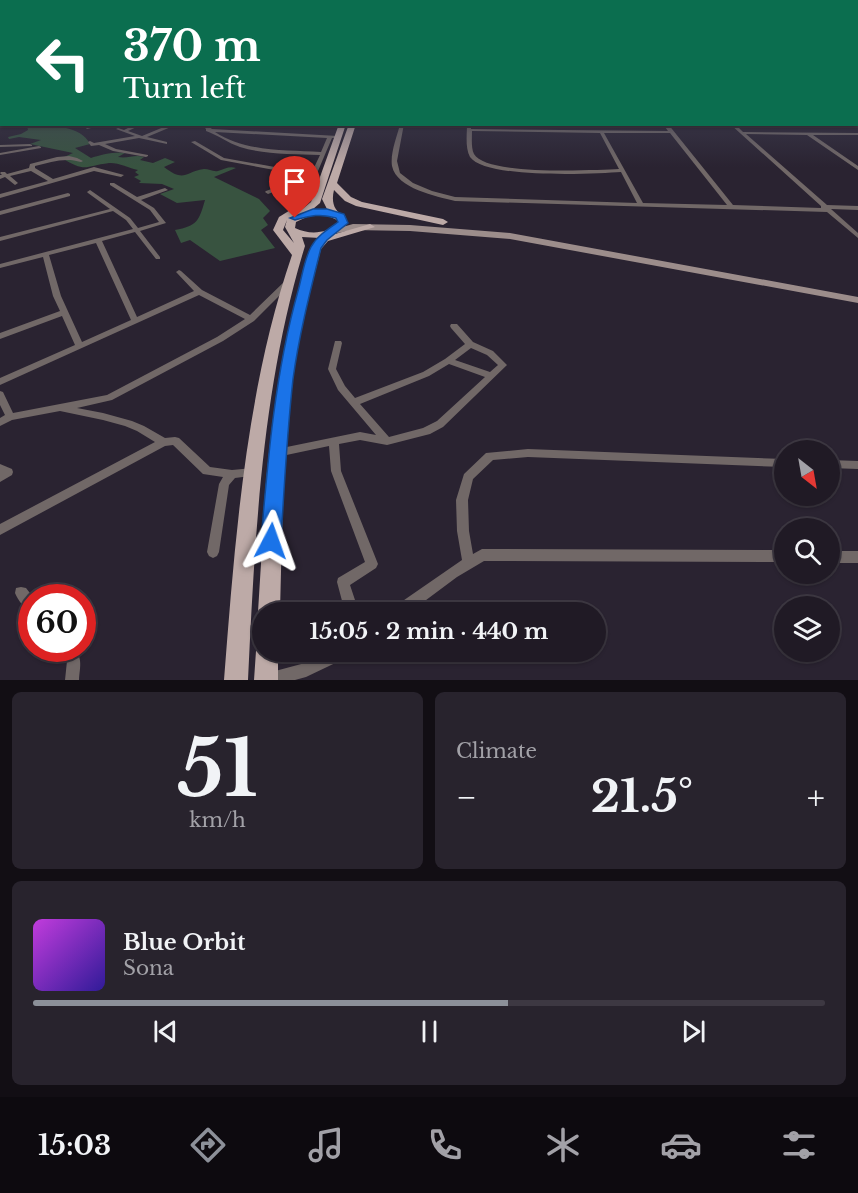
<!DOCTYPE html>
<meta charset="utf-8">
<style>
body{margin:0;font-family:"Libre Baskerville",serif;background:#28232d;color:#f1f3f6;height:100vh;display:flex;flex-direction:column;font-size:22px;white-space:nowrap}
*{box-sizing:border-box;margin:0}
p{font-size:20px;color:#a2a1a7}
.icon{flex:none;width:33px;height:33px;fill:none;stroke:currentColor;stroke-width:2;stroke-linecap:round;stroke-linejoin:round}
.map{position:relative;height:680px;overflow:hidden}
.drawer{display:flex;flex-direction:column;gap:12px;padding:12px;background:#120e14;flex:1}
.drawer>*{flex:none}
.top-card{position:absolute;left:0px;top:0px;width:858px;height:126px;box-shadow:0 2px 4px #0004,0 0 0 2px #3d3842;background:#0b6e4f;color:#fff;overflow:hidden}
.needle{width:39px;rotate:149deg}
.tools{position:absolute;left:774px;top:440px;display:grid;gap:12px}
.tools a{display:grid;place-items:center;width:66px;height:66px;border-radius:50%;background:#201a25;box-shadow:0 2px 4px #0004,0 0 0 2px #3d3842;font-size:30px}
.speed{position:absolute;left:18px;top:584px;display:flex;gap:12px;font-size:30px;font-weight:700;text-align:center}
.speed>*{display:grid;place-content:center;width:78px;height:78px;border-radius:50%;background:#201a25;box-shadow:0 2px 4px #0004,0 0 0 2px #3d3842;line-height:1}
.speed .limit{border:9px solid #d22;background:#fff;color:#111}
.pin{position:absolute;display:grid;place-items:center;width:51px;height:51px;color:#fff;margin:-62px -26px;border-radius:50% 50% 50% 0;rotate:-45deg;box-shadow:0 0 6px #0007}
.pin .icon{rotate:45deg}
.me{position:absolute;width:66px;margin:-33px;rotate:4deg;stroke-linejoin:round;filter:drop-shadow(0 0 4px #0008)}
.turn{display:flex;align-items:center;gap:21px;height:126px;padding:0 24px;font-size:27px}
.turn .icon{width:78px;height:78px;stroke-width:2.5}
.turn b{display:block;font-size:42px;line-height:51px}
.big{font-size:45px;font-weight:700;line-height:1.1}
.drawer .widget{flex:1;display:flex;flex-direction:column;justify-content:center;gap:9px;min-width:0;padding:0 21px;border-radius:9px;background:#28232d}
.drawer .dial{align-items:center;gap:0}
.dial b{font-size:78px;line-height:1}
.song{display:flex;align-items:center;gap:18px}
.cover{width:72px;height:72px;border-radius:9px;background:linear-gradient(135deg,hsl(290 70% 55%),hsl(250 70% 35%))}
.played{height:6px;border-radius:3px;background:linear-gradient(90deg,#8c9099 60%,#3d3842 60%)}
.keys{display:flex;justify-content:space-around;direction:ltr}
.heat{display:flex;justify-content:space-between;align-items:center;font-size:33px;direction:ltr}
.drawer .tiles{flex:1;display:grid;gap:12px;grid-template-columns:1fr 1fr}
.widget:last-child{grid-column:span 2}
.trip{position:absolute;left:252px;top:602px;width:354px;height:60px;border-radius:30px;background:#201a25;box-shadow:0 2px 4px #0004,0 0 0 2px #3d3842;font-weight:700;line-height:60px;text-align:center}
.tabs{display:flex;height:96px;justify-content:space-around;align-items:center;background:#0d0a0f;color:#a2a1a7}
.tabs .icon{width:42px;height:42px}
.tabs .on{color:#8c9099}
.tabs b{font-size:27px;color:#f1f3f6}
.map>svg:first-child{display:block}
.forest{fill:#385340}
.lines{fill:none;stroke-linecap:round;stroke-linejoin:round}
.street{fill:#716867;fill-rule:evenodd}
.secondary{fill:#9c8d8b;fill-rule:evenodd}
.primary{fill:#bdaaa7;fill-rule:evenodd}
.route{fill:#1a73e8;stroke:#114b97;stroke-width:1.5}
</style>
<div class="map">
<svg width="858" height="680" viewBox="0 0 858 680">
<rect width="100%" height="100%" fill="#2a2331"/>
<path class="forest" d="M31,125C49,125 81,125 90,144L75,148L91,158C99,155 117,151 125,153L118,157C128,159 134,154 144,157L140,160L153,163L165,158L175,162L164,167C185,183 184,172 204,169C209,169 213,172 218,171C225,169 229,166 236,168L214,177L259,199L270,211L263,218L268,225L261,230L275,248L220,261L190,240L181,243L175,230C197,226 199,221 205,200L177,203L160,194L174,189L162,184L139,183L141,181L134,177L139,175L135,172L138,170C129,168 117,162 109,163C85,166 86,173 62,158L73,153L30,144L41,140L19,137L9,139L8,137L21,134L28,130L27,126Z"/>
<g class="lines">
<g class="street">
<rect x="0" y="78" width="2" height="2"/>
<rect x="856" y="84" width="2" height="2"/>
<rect x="0" y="97" width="2" height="2"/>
<rect x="0" y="110" width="2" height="2"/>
<path d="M82,124H87L91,128L87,129Z"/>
<path d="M136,124H143L128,131L142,136L171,124H178L147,137L167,142V144L139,138L105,144L116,149L148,155V156L146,157L113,151L99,145L91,146L88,142L90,141L94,143L135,136L116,129L118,128L124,130Z"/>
<path d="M201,124H206L212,129L338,136L340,137L338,138H332L315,178L323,181V183L313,181L291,185L268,194L265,192L266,191L288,183L308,179L296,174L221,160L191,142L195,141L224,158L297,171L310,176L320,155C293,154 266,155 240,147C228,143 218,135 206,131V129ZM215,132L327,138L321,152C285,150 246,152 215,132Z"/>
<path d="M400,124H404L397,161L400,173L413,183L432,191L455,197L637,203L621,172C594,174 485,179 470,157C465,148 467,134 467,124H471V129L668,131L663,124H668L733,205L821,208V206L730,124H735L743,132L858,133V135H813L858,166V170L807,135L746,134L827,205L858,206V210L831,209L858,233V238L827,212L455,201C436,196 397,189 392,166C390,153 397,137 400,124ZM472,131L600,133L619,169C594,170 486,176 474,154C471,148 472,138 472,131ZM604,133H670L727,205L643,203Z"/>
<path d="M30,144L32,145V146L0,147V145Z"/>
<path d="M39,146L41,147V148L0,155V153Z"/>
<path d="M69,156L77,158L83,161L81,162C65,157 51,162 35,166V168L53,179L94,167L124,175L121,177L94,171L0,198V194L48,181L31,171L10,176L18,183L15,185L5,177L0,179V175H2L0,173L1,172H5L7,174L29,168L30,164L57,157Z"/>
<path d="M110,183H114L137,197L165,188L168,190L141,200L154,208L166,223L140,231L160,257V259H156L135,232L102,241L137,317L194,291L177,273L176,272L179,270L181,271L202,290L250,315L285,281H291L292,283L254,321L223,341L112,400L77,408L103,413L132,421L144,426L165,438L175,437L179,438L210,467L232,470L253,468L257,469L258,472L257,475L235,478L229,485L219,552L217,556L213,558L209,556L207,552L219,484L223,477L203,474L173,445L165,446L0,535V524L155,442L137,431L125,426L103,420L60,411L12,420L0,426V418L5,415L0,405V391L3,392L13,413L107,395L217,337L245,319L199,295L0,385V378L75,345L62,316L0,339V333L60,311L53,296L43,257L0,268V264L133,229L126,220L113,211L0,241V237L110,209L88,193L87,192L90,190L130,218L138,228L159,222L150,210L110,185ZM96,243L131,320L82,342L61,296L49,255Z"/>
<path d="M68,193L70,194V196L0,215V211Z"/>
<path d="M451,324H457L473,342L493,351L507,365L443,427L430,434L387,445L360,440L339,444L341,471L378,564L376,568L350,585L359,612H345L337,582L338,578L365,562L331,471L329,446L277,457L273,456L272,453L273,450L277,449L360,432L376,435L338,390L328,369L335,341H341L342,343L336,369L345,386L355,398L423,372L445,359L465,344L451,328L450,326ZM471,348L487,355L498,365L490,372L455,360ZM449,364L485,377L437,421L423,428L389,437L360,404L429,376Z"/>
<path d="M528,449L784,459V467L528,457L493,460L473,479L468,500L469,531L473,554L482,549L784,550V562L484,561L457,577L410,612H392L394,607L462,560L457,531L456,500L464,474L486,453Z"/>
<path d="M830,460L858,461V469L830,468Z"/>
<path d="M0,464L12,469L13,472L12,475L0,482Z"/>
<rect x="830" y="551" width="28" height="12"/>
<path d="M21,587L26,588L33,597H32V612C24,609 18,600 15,593L16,588Z"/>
<path d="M58,648H74C83,659 80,666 79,680H65L67,661Z"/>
<path d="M330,651H352L350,656L306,677L295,680H262L264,674L305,663Z"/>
</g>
<path class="secondary" d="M353,224L410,225L510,233L858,297V303L510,239L410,231L353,230L337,233L332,230Z"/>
<g class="primary">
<path d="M339,124H346L320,203L313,209H327L322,199L349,124H356L337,183L351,197L362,202L443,219L448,222L443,225L356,206L345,201L334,190C331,202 334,212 345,216L348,223L335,234L370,224L375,227L328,241L321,249C310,292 299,335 293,379C283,456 282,534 280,612H262V620L258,612C265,503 269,394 299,289C304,271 306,251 320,238L302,237L305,246C262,385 255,535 248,680H224C235,539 246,389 292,255L273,230L279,217L292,209L300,211L311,202ZM311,215H326L337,220L338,223C326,234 310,235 295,228L296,222ZM287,220L285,227L294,243L283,230Z"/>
<path d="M262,641V651H278V680H254L256,651L259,643Z"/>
</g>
</g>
<linearGradient id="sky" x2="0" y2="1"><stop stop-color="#17131b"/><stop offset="0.43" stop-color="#44455a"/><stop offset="1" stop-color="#44455a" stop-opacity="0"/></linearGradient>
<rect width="858" height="167" fill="url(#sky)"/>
<path class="route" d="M313,209H327L344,214L348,223L327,240L321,248C310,292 299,335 293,379C287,433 284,487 281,541L278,547L271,550L264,547L261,541C268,457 275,373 298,291C302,277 304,260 311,247C317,236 328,229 338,222L336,218C320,213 310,216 295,220L290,218Z"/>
</svg>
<div class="tools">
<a><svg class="needle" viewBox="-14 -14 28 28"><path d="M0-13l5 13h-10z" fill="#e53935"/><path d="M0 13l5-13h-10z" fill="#a2a1a7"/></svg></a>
<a><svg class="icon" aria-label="search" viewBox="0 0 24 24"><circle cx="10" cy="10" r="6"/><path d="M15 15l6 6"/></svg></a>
<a><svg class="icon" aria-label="layers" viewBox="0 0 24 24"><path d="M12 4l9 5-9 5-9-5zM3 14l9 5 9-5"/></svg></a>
</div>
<div class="speed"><div class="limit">60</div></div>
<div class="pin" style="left:295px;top:218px;background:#d93025"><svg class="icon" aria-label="arrive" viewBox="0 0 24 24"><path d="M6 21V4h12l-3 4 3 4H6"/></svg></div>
<svg class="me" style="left:271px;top:541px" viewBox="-20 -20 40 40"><path d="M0-17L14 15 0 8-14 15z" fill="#1a73e8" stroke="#fff" stroke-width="4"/></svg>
<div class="trip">15:05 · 2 min · 440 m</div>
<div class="top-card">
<div class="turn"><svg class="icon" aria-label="left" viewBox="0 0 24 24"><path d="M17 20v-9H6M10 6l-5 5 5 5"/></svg><div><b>370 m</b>Turn left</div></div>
</div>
</div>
<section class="drawer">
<div class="tiles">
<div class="widget dial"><b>51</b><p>km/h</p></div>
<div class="widget"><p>Climate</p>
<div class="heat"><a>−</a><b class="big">21.5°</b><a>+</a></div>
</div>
<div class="widget">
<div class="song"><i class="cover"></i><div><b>Blue Orbit</b><p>Sona</p></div></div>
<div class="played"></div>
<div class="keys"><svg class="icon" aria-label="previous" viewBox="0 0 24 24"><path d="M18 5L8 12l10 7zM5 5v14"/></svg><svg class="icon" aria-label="pause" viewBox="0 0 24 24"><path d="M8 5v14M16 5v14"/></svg><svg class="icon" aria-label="next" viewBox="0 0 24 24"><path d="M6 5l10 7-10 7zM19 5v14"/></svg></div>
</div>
</div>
</section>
<nav class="tabs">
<b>15:03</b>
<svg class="icon on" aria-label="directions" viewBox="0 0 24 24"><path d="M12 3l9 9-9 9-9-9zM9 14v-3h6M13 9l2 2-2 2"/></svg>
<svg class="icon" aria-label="music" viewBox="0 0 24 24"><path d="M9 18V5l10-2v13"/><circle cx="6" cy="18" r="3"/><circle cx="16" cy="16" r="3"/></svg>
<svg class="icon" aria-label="phone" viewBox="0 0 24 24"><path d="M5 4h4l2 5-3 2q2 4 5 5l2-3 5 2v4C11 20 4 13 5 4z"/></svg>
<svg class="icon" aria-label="climate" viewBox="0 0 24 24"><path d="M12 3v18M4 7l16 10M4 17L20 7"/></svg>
<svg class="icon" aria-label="car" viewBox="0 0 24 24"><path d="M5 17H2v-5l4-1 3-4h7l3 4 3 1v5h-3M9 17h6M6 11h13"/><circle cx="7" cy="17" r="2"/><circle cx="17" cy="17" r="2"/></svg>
<svg class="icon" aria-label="filters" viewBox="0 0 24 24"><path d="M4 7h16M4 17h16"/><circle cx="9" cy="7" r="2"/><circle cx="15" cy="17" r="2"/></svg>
</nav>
